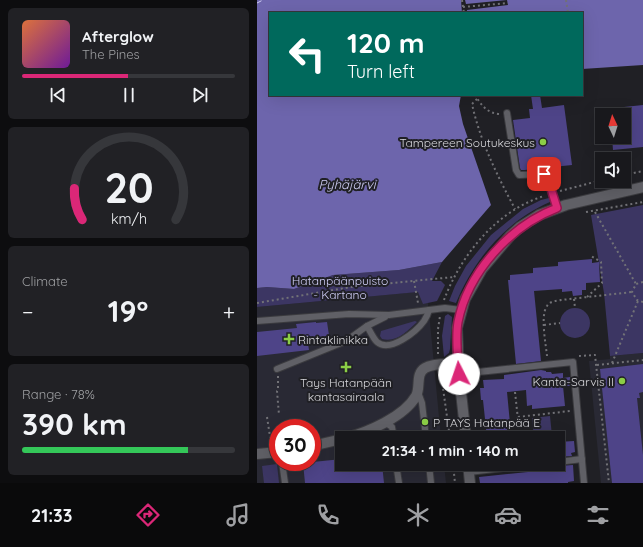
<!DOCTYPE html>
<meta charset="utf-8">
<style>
body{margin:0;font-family:Quicksand,sans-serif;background:#212125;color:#f1f3f6;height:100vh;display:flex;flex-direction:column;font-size:15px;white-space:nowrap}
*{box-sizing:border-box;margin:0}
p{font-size:13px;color:#9fa0a3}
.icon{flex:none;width:22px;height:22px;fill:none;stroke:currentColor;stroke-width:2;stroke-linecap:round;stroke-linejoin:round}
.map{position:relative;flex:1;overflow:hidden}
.side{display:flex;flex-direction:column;gap:8px;padding:8px;background:#0d0d0f;width:257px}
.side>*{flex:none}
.hud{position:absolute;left:12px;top:12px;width:314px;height:84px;border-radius:0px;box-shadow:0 4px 16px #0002,0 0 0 1px #36373b;background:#00695c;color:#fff;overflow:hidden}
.needle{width:26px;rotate:356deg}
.tools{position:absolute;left:338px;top:108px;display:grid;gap:8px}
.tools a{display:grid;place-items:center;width:36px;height:36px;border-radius:0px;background:#18181c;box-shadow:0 4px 16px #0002,0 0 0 1px #36373b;font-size:20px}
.speed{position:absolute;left:12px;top:419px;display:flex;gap:8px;font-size:20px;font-weight:700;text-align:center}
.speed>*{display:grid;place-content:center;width:52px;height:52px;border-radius:50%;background:#18181c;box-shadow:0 4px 16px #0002,0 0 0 1px #36373b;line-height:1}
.speed .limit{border:6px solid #d22;background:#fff;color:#111}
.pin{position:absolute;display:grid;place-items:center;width:34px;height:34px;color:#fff;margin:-17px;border-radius:8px;box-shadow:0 2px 6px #0006}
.me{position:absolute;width:44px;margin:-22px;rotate:356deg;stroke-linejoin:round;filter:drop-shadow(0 0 3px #0008)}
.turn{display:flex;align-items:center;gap:14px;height:84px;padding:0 12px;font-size:18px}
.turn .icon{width:52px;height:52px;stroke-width:2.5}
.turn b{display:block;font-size:28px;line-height:34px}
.big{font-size:30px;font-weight:700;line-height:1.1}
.side .card{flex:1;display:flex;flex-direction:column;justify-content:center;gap:6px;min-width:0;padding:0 14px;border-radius:6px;background:#212125}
.side .dial{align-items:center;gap:0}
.dial svg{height:104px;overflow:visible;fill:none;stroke:#36373b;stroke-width:7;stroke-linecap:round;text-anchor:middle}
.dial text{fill:#f1f3f6;stroke:none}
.song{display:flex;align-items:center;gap:12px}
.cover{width:48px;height:48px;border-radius:6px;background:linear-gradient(135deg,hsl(20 70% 55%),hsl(280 70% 35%))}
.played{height:4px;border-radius:2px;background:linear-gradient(90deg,#db2777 50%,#36373b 50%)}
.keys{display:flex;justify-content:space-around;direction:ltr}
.heat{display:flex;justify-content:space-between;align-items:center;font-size:22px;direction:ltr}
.charge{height:6px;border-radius:3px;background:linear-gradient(90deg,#34c759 78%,#36373b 0)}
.trip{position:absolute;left:78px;top:431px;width:230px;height:40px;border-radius:0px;background:#18181c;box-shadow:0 4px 16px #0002,0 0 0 1px #36373b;font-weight:700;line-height:40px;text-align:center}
.tabs{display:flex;height:64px;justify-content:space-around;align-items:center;background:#0a0a0b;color:#9fa0a3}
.tabs .icon{width:28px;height:28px}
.tabs .selected{color:#db2777}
.tabs b{font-size:18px;color:#f1f3f6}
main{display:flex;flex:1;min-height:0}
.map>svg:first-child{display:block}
.built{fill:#292934;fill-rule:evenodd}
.green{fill:#3c3663}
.water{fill:#6d65ac}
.pier{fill:#202025}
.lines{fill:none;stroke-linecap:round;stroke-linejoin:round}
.ferry{stroke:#ceccf4;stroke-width:1;stroke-dasharray:5 4;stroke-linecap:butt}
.building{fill:#4e4488}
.lane-casing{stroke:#3b3b3f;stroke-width:8}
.street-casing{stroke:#3b3b3f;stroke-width:12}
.path{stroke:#727277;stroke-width:2;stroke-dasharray:2 3;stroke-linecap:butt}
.lane{stroke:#606066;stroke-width:6}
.street{stroke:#606066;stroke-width:10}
.route-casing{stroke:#8e194d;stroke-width:10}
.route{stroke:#db2777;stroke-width:7}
.poi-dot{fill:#8bce46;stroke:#202025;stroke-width:1.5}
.labels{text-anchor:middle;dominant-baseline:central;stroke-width:4;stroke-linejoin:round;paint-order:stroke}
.poi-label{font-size:12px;fill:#d7d7db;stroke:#202025;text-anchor:end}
.park-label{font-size:12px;fill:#d0cef6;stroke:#202025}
.water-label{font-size:13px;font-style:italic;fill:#ceccf4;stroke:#202025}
</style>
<main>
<section class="side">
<div class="card">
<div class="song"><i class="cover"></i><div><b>Afterglow</b><p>The Pines</p></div></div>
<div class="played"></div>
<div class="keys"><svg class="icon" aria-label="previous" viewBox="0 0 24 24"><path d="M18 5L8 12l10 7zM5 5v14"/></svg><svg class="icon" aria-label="pause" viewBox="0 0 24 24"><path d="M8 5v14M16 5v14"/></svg><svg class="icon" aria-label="next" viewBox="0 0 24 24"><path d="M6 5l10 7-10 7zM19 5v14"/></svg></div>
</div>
<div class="card dial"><svg viewBox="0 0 100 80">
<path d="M14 69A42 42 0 1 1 86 69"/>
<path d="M14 69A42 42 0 0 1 8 45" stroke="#db2777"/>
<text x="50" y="56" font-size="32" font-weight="700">20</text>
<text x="50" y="72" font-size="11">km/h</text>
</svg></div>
<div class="card"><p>Climate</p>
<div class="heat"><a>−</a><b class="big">19°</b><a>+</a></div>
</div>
<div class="card"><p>Range · 78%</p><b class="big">390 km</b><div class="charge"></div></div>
</section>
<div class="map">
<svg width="386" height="483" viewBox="0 0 386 483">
<rect width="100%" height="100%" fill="#202025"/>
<g class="built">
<path d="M170,291L184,438H85V464H187L189,483H0V307ZM21,428H55V462H21Z"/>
<path d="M386,353V483H344L332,361L353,359V356Z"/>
</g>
<g class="green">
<path d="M292,198L293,202C249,221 217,259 199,303L192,301L198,286L209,266L234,235L266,209L284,200Z"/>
<path d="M386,205V353L353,356L347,293L334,215Z"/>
<path d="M185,262L175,281H184L188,285L180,301L166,304L161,292L0,307V288L10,287L37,289L76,275L142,270Z"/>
<circle cx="318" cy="323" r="15"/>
<path d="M191,314L195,317L193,349L192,353L187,357L185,336L188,316Z"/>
<path d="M158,321L160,322C150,331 140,343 125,339L123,336L124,331Z"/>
<path d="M293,416L295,436L277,438L275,418Z"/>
<path d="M20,464L22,483H7L5,466Z"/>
</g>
<path class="water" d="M0,0H386V65L325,69V13H13V95H204L202,106L206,124L234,205L185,262L142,270L76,275L37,289L10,287L0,288Z"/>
<path class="pier" d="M204,0H208L209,4L250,0L251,5L210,10V13H205Z"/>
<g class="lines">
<path class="ferry" d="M0,3L6,0"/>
</g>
<g class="building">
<path d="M274,95H283L285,108L307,105L315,165L268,170H264L263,168L256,120L273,118L272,109H276Z"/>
<path d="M386,105V147L356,150L355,137H367V107Z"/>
<path d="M335,259V263L342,262L343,282L329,283V290H325V295L316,296L315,291L305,292V289L277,291L284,361L259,364L251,280H253V275L276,273V268L301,266V262Z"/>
<path d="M59,322V323L70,322L73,342L51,344L52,350L0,356V332L40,328L39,324Z"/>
<path d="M386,364V392L382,393L383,398H380L386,455V483H355L343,369Z"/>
<path d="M284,370L289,371V372H294L295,374L306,373V378L313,377L314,386H306L308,406L275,409V405L270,406L269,390L250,392L254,434H252L253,438H230L226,400H224L223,388H227L226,380L247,379V375Z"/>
<path d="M317,441L318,452L314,453L315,456L301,457V442Z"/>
<path d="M85,459V464H125L127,483H48L46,463Z"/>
<path d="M316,465L317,481L311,482V483H223L222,477L301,469V466Z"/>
</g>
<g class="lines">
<g class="lane-casing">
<g id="lane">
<path d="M250,113L259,170L262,175L287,174L290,176L300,208"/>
<path d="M0,321L92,314L132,315L188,308L204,310"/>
<path d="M110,326C113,331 116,338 120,342C133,353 159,332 167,321C169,318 171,314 172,310"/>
<path d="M20,369L89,341L110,326L128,317"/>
<path d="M202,374L316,362L327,483"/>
<path d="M161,392L165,403L169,438"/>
<path d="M129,423L135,427L137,438"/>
<path d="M25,462L28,483"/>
<path d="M301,462L325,459"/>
<path d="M139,464L142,483"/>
<path d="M172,464L174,483"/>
<path d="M212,472L282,464"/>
</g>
</g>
<g class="street-casing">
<g id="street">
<path d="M89,438C111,432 147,417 159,396C164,387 158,374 168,368C176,363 192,364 201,363"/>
<path d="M209,438L202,374L200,328L208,299L225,269L253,236L263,227L282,215L309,205L386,187"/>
<path d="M55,446L85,439"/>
<path d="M0,454L21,452"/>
<path d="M211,464L213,483"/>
</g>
</g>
<g class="path">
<path d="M205,0L207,13"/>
<path d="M309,0L311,13"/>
<path d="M206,7L251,3"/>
<path d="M218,95C224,105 230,113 242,114"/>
<path d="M318,97V95"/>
<path d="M220,99L215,104C223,141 240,175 258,209"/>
<path d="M367,175L386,171"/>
<path d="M303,191L345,180"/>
<path d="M329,212L386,202"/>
<path d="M338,212L379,284"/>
<path d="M157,281L161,303"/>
<path d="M386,282L379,284L375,292L380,300L386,302"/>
<path d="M330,297L345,283L344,262L334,256"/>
<path d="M317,299L318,308"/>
<path d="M187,300C204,255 239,211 287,196"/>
<path d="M0,303L94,287L197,277"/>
<path d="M287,325L303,323"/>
<path d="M181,354V329L183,316"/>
<path d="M290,356C289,345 283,315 290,306C293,301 299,301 304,300L375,292"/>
<path d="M322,356L338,355L352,483"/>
<path d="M355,363L381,301"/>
<path d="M340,365L386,360"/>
<path d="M184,374L193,438"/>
<path d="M21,376V389L20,391L22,415"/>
<path d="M258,392L263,438"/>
<path d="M10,417L14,443"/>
<path d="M261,417L313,411"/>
<path d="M196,464L198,483"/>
</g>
<use href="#lane" class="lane"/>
<use href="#street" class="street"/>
</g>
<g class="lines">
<g class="route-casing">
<path id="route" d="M202,374C201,357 198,339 201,322C211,272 253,226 300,208L290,176L287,174"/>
</g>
<use href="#route" class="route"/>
</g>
<g class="poi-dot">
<circle cx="286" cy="142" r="4"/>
<path d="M30 333h4v4h4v4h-4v4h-4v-4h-4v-4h4z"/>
<path d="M87 361h4v4h4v4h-4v4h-4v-4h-4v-4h4z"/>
<circle cx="365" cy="381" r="4"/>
<circle cx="168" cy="422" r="4"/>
</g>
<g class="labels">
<g class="poi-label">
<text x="278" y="142">Tampereen Soutukeskus</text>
<text x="41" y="339" text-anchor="start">Rintaklinikka</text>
<text x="357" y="381">Kanta-Sarvis II</text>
<text x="89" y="382" text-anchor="middle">Tays Hatanpään<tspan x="89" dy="14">kantasairaala</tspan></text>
<text x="176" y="422" text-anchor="start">P TAYS Hatanpää E</text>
</g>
<g class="park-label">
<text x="83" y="280">Hatanpäänpuisto<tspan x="83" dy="14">- Kartano</tspan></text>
</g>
<g class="water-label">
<text x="90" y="184">Pyhäjärvi</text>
</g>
</g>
</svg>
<div class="tools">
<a><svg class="needle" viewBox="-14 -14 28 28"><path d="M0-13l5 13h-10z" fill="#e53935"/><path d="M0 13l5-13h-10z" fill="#9fa0a3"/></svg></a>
<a><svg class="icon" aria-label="sound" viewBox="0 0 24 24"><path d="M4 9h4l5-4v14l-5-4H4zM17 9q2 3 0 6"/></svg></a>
</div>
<div class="speed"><div class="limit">30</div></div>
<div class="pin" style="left:287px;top:174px;background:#d93025"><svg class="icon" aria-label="arrive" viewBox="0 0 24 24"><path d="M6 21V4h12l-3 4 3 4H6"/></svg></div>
<svg class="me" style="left:202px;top:374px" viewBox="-20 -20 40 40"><circle r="19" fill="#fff"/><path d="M0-13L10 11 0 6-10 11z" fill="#db2777"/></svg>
<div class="trip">21:34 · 1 min · 140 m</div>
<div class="hud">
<div class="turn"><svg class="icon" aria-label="left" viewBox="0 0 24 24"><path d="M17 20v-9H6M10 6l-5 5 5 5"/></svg><div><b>120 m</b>Turn left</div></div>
</div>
</div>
</main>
<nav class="tabs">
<b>21:33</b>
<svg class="icon selected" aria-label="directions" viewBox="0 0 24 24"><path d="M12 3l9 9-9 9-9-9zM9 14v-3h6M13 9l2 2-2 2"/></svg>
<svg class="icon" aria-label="music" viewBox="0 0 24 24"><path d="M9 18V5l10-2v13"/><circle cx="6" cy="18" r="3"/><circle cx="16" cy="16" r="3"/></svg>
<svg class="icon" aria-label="phone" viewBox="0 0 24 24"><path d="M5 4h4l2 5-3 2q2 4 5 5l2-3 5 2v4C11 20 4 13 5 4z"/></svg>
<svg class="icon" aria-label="climate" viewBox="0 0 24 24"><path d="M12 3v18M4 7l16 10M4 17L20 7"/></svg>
<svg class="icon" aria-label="car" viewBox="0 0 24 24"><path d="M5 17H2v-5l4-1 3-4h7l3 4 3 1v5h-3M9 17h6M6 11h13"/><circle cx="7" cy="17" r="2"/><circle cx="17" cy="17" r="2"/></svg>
<svg class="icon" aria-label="filters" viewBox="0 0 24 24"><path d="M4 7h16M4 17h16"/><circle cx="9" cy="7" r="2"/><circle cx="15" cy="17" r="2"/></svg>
</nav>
